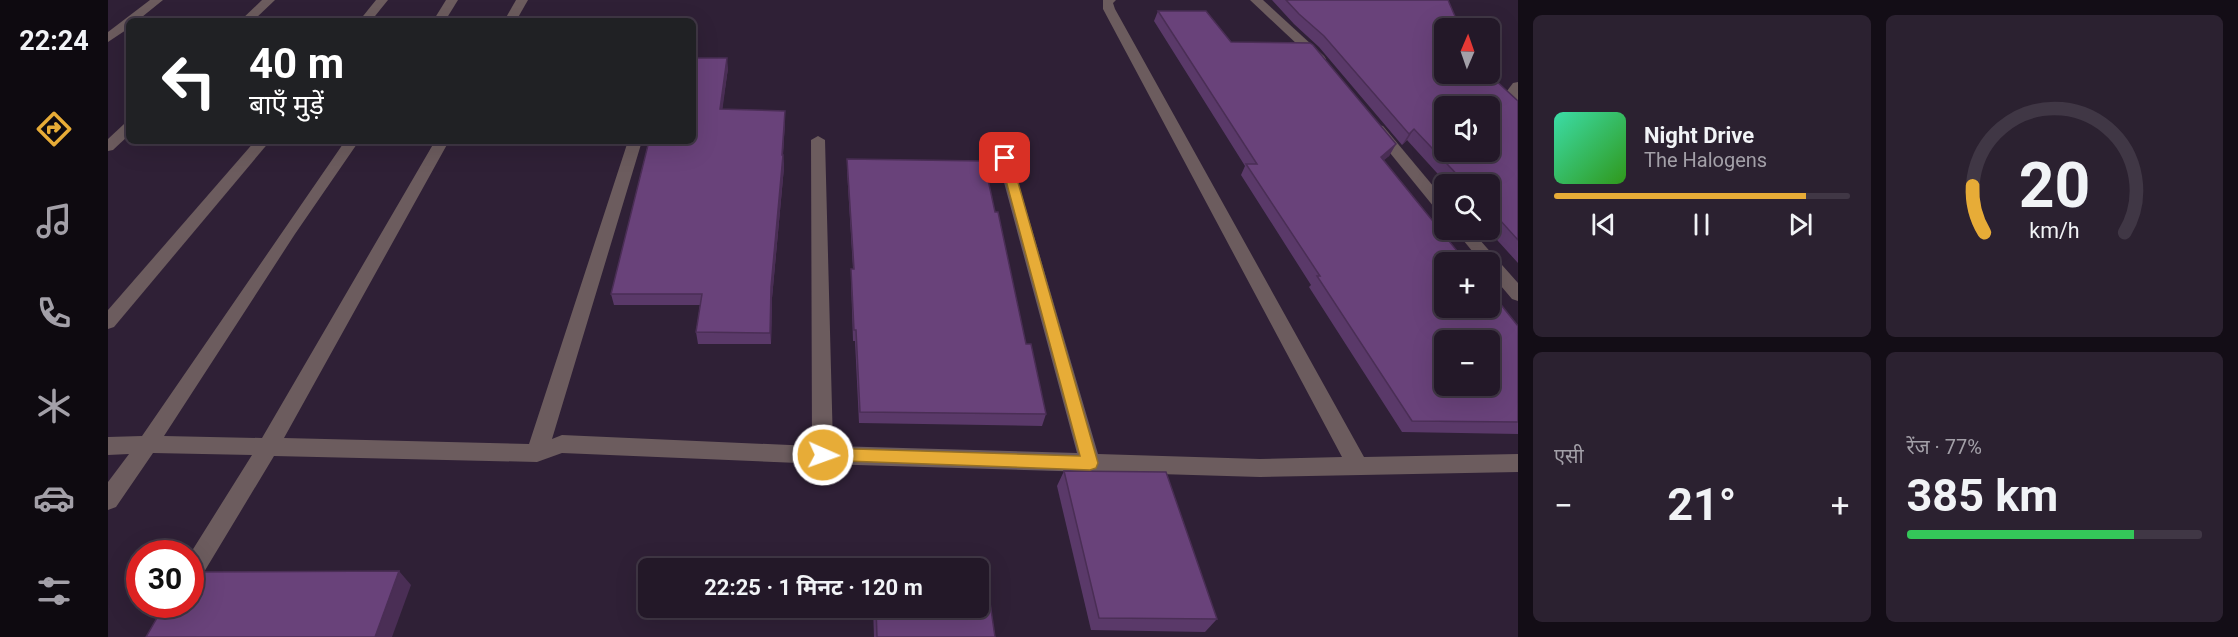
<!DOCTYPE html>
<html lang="hi">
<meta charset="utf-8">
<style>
body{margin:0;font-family:Roboto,"Noto Sans Devanagari",sans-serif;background:#2b2130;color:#f1f3f6;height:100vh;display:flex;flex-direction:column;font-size:22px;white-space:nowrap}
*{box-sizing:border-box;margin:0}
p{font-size:20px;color:#a3a0a8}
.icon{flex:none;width:33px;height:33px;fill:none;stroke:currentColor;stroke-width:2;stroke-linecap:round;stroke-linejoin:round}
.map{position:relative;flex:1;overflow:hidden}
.panel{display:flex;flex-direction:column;gap:15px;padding:15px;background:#130d16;width:720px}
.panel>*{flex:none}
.hud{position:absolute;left:18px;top:18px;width:570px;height:126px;border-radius:9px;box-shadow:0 6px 24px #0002,0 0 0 2px #403745;background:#202124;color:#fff;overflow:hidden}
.needle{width:39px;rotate:2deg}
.tools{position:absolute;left:1326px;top:18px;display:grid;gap:12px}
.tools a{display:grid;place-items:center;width:66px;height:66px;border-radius:9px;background:#231828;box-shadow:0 6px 24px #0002,0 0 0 2px #403745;font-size:30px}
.speed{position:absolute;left:18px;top:540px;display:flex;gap:12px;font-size:30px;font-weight:700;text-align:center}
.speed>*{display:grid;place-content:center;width:78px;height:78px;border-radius:50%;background:#231828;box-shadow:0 6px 24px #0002,0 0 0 2px #403745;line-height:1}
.speed .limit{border:9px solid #d22;background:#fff;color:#111}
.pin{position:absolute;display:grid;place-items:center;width:51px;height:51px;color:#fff;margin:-26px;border-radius:12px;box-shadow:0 3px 9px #0006}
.me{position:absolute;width:66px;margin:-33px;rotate:92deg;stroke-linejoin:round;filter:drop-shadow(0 0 4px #0008)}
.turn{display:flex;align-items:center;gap:21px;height:126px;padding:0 24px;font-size:27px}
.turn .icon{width:78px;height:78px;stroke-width:2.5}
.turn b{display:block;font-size:42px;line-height:51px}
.big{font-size:45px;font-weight:700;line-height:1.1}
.panel .widget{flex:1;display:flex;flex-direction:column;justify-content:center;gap:9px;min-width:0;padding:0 21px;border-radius:9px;background:#2b2130}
.panel .dial{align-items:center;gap:0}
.dial svg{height:156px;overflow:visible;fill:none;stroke:#403745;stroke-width:7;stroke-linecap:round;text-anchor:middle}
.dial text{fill:#f1f3f6;stroke:none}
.song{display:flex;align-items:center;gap:18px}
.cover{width:72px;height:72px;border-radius:9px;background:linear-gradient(135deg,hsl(160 70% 55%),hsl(110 70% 35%))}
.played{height:6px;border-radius:3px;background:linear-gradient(90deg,#e7ac37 85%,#403745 85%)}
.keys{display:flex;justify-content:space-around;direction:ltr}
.heat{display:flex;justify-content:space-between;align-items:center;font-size:33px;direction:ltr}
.charge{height:9px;border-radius:4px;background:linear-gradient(90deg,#34c759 77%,#403745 0)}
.panel .tiles{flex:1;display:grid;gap:15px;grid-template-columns:repeat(2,1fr)}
.trip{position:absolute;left:530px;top:558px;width:351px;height:60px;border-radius:9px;background:#231828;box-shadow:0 6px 24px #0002,0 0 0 2px #403745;font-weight:700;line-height:60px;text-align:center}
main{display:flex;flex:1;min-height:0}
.tab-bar{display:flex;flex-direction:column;width:108px;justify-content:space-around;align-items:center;background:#0e0a10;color:#a3a0a8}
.tab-bar .icon{width:42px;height:42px}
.tab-bar .active{color:#e7ac37}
.tab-bar b{font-size:27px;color:#f1f3f6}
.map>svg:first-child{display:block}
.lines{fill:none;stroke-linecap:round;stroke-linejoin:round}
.minor{fill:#6c5c5e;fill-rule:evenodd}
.wall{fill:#5a3969}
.shaded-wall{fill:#4a2e55}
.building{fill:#69427a;stroke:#4a2e55;stroke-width:1.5;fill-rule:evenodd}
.route{fill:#e7ac37;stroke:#967024;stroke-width:1.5}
</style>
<main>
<nav class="tab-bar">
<b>22:24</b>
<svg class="icon active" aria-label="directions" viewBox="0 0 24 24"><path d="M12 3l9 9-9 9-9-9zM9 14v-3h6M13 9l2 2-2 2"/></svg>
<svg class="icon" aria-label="music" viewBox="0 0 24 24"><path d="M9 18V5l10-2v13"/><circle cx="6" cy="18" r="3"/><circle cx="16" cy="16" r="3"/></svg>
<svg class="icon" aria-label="phone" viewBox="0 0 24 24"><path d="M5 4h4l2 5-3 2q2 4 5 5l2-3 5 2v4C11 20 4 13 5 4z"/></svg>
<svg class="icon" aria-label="climate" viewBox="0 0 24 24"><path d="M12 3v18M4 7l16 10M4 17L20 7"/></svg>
<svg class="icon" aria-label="car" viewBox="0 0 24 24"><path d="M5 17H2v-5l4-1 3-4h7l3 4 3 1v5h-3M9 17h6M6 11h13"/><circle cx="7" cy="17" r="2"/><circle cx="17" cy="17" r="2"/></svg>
<svg class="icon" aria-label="filters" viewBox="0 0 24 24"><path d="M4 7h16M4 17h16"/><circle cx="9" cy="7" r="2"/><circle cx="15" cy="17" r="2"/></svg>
</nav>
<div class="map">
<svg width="1410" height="637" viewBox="0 0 1410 637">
<rect width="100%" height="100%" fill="#2f2036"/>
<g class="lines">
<g class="minor">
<path d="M42,0H55L29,21H21V28L0,42V32Z"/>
<path d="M154,0H167L145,21H132Z"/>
<path d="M268,0H280L263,21H251Z"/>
<path d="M338,0H350L337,21H325Z"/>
<path d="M408,0H420L408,21H396Z"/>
<path d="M995,0H1008L1005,3L1007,9L1256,457L1410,454V472L1152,477L715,464L454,453L429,462L166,456L90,582L82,585V554L144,455L45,453L8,507L0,510V482L21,454L0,455V437L34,436L237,141H251L187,234L56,436L154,438L327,141H341L176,438L421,444L520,141H534L444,439L454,435L704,446L703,140L710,136L717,140L725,446L969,453L894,175L887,140L894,136L901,140L908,175L990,454L1152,459L1234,457L995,9Z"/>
<path d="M1142,0H1155L1216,56L1218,59L1216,62H1208Z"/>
<path d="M1410,82V102L1405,101L1399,91L1405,83Z"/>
<path d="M21,123V135L5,150L0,151V139L16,124Z"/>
<path d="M1270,125L1275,126L1336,199V213L1330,212L1265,132L1263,129L1265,126Z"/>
<path d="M147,141H162L6,327L0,329V310Z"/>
<path d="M1347,230H1363L1410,283V301L1404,299L1382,273V262H1373Z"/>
</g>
</g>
<g class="wall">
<path d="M1164,0H1340L1336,28L1377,78L1410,101V263L1380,230H1382V184H1339L1299,140L1294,145L1211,47L1186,24Z"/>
<path d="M1050,11L1123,42L1288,144L1281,156L1275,160L1410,326V434L1294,432L1201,287L1203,285L1133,175L1137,166L1046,21Z"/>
<path d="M620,68L614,109L677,122L675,155L676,167L664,298L663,344H590L588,332L592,305H506L503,294Z"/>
<path d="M739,159L887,212L918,344L938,414L934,426L751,423L747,341H745L743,281V269H745L739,170Z"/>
<path d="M956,471L1109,619L1097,632L983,630L949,486Z"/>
<path d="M765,608H870L887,637H766Z"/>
</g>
<g class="shaded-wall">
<path d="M619,58L620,68L613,120L612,109Z"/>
<path d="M677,111V122L674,167V155Z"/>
<path d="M1306,129L1299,140L1294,145L1301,134Z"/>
<path d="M1288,144L1281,156L1266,169L1273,157Z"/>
<path d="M675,155L676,167L664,298L663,344L662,333L663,287Z"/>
<path d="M291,571L303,585L284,637H267Z"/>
</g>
<g class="building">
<path d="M1178,0H1340L1352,28H1336V74H1376L1377,78H1385L1410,101V240L1382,209V184H1358L1306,129L1301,134L1216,36L1191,14ZM1336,106H1382V152H1336Z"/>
<path d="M1050,11H1098L1123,42L1202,43L1205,45L1288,144L1273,157L1358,262H1336V308H1382V291L1410,326V422L1304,421L1209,276H1212L1138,164H1149ZM1336,340H1382V386H1336Z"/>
<path d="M585,58H619L612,109L677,111L674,155H675L663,287L662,333L588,332L594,294H503L541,141H585Z"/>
<path d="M739,159L876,161L887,212H890L918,344H923L938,414L752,412L748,330H746L743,269H746Z"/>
<path d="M956,471L1058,472L1109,619L991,618Z"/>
<path d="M291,571L267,637H38L57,604H82V572Z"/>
<path d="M870,582H879L887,637H769L768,608H870Z"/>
</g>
<path class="route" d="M897,154L903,158L990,463L988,468L982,470L710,460L707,455L710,450L715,448L972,456L892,158Z"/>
</svg>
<div class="tools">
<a><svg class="needle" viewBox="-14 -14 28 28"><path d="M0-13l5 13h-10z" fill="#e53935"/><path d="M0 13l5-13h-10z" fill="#a3a0a8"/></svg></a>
<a><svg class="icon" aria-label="sound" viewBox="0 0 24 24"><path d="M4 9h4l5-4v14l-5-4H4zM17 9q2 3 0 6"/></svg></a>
<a><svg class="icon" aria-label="search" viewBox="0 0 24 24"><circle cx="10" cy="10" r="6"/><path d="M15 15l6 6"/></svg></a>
<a>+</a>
<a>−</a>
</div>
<div class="speed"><div class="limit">30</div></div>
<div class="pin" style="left:897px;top:158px;background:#d93025"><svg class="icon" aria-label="arrive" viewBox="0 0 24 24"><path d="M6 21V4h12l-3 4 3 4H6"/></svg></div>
<svg class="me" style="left:715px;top:455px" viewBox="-20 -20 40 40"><circle r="17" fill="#e7ac37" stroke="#fff" stroke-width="3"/><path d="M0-11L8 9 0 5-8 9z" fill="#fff"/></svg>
<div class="trip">22:25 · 1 मिनट · 120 m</div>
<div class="hud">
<div class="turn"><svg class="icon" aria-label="left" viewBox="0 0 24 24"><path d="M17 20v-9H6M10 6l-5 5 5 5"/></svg><div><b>40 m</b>बाएँ मुड़ें</div></div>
</div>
</div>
<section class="panel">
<div class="tiles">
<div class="widget">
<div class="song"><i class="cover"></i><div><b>Night Drive</b><p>The Halogens</p></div></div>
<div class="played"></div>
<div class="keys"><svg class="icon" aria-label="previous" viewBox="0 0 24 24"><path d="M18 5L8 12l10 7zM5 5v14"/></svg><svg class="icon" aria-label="pause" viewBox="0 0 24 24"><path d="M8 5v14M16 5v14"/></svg><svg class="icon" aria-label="next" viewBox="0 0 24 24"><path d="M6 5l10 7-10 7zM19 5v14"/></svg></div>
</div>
<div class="widget dial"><svg viewBox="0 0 100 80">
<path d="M14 69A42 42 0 1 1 86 69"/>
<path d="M14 69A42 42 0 0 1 8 45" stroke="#e7ac37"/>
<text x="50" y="56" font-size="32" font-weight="700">20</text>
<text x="50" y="72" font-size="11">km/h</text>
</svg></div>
<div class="widget"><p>एसी</p>
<div class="heat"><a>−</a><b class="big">21°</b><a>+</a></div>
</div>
<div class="widget"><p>रेंज · 77%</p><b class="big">385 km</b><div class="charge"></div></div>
</div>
</section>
</main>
